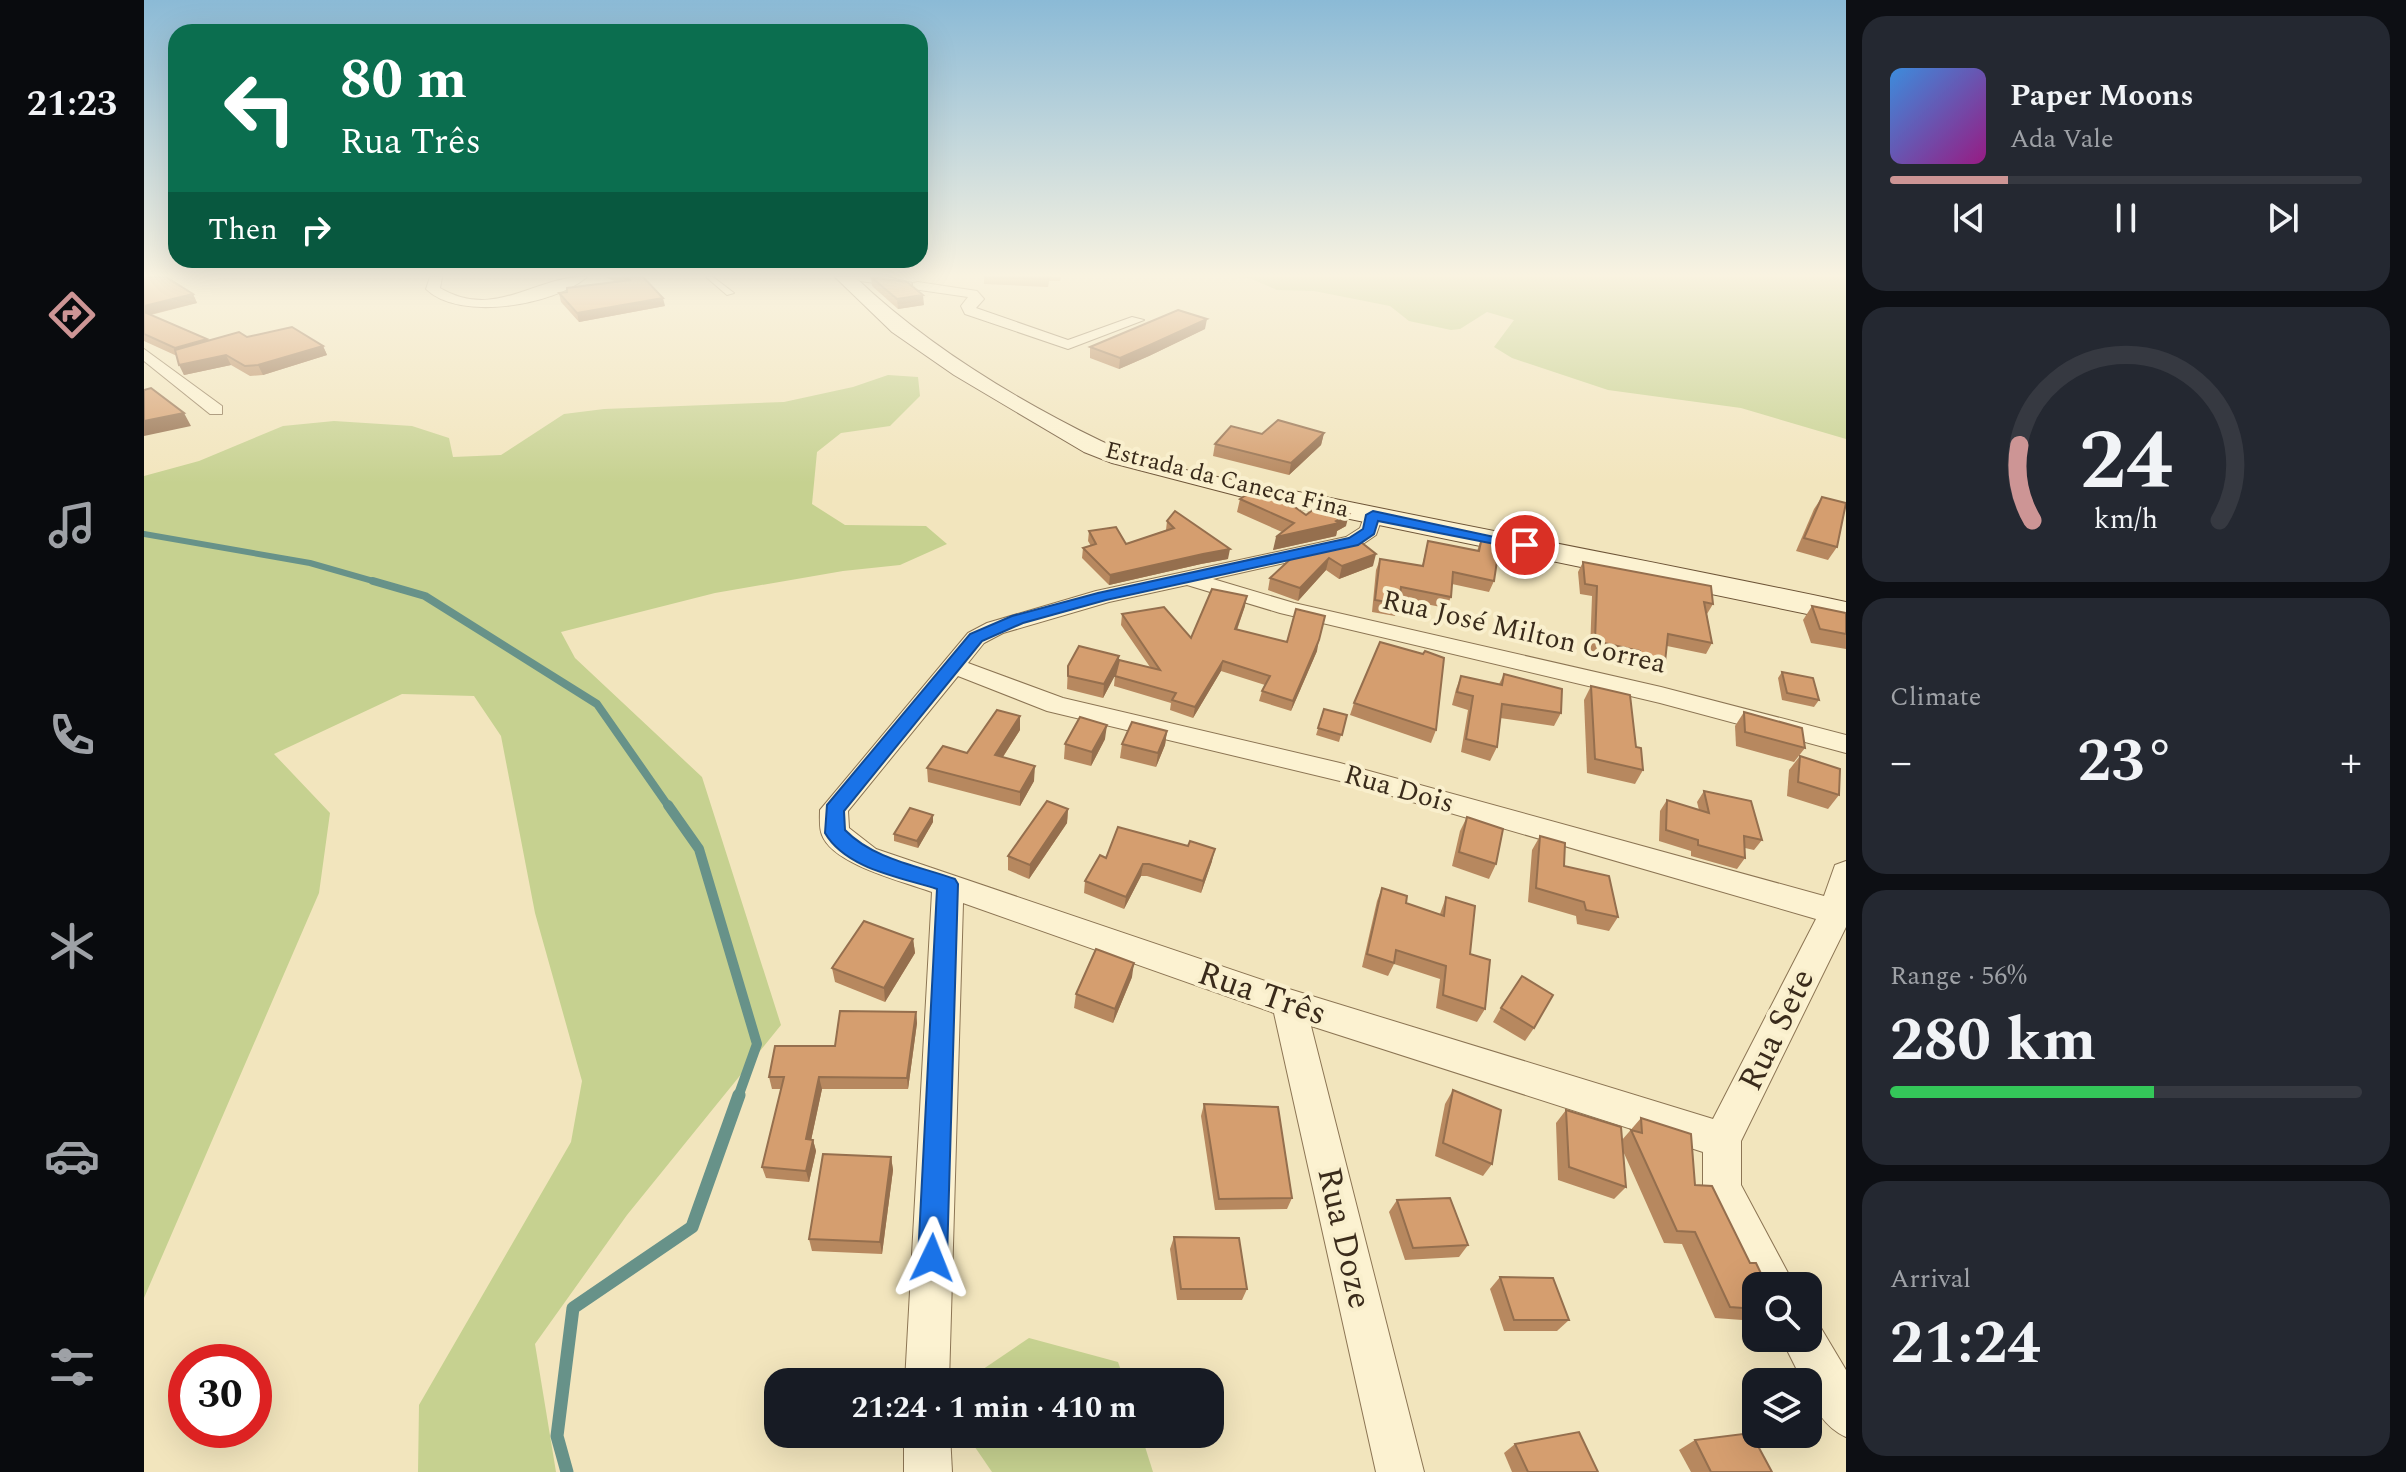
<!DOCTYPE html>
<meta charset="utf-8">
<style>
body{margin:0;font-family:Spectral,serif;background:#242831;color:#f1f3f6;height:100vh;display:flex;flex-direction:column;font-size:30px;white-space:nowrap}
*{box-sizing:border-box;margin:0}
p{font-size:26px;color:#9ea1a6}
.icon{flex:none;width:44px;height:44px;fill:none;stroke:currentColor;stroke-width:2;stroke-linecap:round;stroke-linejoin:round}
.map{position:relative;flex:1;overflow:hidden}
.sheet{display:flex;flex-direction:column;gap:16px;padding:16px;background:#0d0f14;width:560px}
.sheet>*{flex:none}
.banner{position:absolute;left:24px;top:24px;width:760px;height:244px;border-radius:24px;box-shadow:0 8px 32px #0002;background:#0b6e4f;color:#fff;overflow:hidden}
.fabs{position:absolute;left:1598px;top:1272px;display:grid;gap:16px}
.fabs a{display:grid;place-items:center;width:80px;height:80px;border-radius:16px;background:#171b24;box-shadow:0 8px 32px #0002;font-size:40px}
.speed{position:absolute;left:24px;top:1344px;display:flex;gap:16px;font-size:40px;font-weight:700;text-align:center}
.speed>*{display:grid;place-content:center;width:104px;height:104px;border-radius:50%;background:#171b24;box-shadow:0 8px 32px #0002;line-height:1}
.speed .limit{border:12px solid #d22;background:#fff;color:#111}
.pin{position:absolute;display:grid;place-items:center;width:68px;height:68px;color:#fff;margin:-34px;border:4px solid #fff;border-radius:50%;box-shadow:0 2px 8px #0007}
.me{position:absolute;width:88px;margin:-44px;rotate:2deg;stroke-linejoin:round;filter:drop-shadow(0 0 6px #0008)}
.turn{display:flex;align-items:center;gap:28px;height:168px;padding:0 40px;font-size:36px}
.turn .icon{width:104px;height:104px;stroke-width:2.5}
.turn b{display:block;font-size:56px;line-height:68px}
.then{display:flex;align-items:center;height:76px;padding:0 40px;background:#0003;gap:16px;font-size:30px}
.big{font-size:60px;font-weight:700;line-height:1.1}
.sheet .tile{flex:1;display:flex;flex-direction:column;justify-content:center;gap:12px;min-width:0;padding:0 28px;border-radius:24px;background:#242831}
.sheet .dial{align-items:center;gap:0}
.dial svg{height:208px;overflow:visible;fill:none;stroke:#363941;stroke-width:7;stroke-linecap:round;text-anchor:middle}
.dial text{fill:#f1f3f6;stroke:none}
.song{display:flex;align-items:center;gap:24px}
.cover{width:96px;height:96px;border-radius:12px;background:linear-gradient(135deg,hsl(210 70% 55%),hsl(310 70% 35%))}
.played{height:8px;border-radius:4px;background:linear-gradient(90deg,#cd9595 25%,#363941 25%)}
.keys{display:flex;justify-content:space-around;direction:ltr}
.heat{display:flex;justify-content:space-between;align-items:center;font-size:44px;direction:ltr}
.charge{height:12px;border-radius:6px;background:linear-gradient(90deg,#34c759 56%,#363941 0)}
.trip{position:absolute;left:620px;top:1368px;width:460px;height:80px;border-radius:24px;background:#171b24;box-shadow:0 8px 32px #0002;font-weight:700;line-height:80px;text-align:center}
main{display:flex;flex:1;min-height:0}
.dock{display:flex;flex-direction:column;width:144px;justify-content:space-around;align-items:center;background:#090b0e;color:#9ea1a6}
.dock .icon{width:56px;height:56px}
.dock .selected{color:#cd9595}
.dock b{font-size:36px;color:#f1f3f6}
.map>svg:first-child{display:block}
.green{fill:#c6d190}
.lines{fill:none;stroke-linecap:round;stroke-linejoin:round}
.stream-far3{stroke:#679289;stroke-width:6}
.stream-far2{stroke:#679289;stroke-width:8}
.stream-far1{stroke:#679289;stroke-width:10}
.stream{stroke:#679289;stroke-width:13}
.lane-casing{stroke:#8c7554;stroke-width:2}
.street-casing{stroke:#8c7554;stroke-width:2}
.secondary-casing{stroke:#6e5538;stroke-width:2}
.lane{fill:#fcf2d1;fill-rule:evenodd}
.street{fill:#fcf2d1;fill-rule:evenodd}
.secondary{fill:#fcf2d1;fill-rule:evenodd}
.wall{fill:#b7885f}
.shaded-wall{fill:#956f4e}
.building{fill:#d59e6f;stroke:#956f4e;stroke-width:2}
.route{fill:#1a73e8;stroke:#114b97;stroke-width:2}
.labels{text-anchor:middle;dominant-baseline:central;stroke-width:8;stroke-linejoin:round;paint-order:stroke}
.far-street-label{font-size:24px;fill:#3a2b1b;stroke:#f9efcd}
.street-label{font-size:28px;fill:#3a2b1b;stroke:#f9efcd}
.near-street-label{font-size:34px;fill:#3a2b1b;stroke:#f9efcd}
</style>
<main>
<nav class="dock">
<b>21:23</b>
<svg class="icon selected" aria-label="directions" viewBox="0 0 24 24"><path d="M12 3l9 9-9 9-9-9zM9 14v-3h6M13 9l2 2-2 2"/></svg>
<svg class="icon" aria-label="music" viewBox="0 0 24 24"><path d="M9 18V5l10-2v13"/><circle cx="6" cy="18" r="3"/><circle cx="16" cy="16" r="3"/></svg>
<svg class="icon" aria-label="phone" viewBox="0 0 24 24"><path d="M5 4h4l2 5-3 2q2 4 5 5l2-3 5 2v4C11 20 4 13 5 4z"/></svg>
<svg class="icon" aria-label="climate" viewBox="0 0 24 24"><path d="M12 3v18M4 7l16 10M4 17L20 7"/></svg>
<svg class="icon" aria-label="car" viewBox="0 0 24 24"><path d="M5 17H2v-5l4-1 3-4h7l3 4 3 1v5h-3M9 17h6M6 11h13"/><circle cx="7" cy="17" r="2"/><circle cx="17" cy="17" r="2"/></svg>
<svg class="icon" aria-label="filters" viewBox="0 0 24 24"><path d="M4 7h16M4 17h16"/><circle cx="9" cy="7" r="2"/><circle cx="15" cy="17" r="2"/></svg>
</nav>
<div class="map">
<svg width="1702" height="1472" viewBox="0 0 1702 1472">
<rect width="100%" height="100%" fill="#f2e5bd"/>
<g class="green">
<path d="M1081,277H1702V439L1597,408L1464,390L1368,358L1350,347L1370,320L1343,312L1316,329L1307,330L1265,321L1246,306L1170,291L1133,290L1105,278Z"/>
<path d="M744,375L774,377L776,396L746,426L697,433L673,452L668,504L701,525L782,526L803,544L756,565L699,571L571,593L417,632L431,658L558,777L637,1025L483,1215L391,1344L412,1472H274L275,1405L427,1142L438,1081L391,913L357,736L330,696L258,694L130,754L186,813L175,893L0,1298V476L55,461L139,426L190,421L268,426L305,438L309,457L357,455L420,414L460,409L640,402L709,387Z"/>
<path d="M885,1338L974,1362L981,1382H820Z"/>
<path d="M822,1434H997L1009,1472H848Z"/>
</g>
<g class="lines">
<path class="stream-far3" d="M0,534L166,563L236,583"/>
<path class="stream-far2" d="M229,581L281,596L453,704L525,807"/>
<path class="stream-far1" d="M524,805L555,849L613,1044L594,1097"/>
<path class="stream" d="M423,1472L413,1436L429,1308L548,1227L595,1095"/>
<g class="lane-casing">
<path id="lane" d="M562,277H569L590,293L583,295Z"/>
</g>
<g class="street-casing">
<g id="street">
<path d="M286,277H298L296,288C352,321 391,275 443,277C410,305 316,322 282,289Z"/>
<path d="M710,277H743L768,283L761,287L716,281Z"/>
<path d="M774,282L833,291L840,299L832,308L924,340L988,317L1000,320L924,349L821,314L817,306L824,297L769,289V283Z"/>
<path d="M0,349L78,406V414H66L0,361Z"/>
<path d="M1229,509L1239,515L1232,535L1216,546L1069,579L1150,603L1517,687L1702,735V753L1516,703L1136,613L1043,585L965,602L859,633L840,643L824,663L919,698L1196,763L1680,896L1691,865L1702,861V927L1597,1141V1185L1651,1286H1612V1295L1559,1189V1152L1167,1026L1280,1472H1232L1130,1013L819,903L805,1382H761L788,892C761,882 689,865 678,835C675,828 676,818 676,810L824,633L843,623L952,591L1202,537L1216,528L1222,511ZM814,676L903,711L1196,781L1672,919L1569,1119L1145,989L732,849L705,828L704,811Z"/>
<path d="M1664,1318L1674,1323L1702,1370V1437C1683,1429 1664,1404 1664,1382H1659L1637,1338H1664Z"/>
<path d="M760,1434H806L808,1472H760Z"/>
</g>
</g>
<g class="secondary-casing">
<path id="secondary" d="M691,277H711C781,344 869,398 957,441C1028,475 1115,483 1191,499C1361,534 1532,566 1702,602V622L1095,496L968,463L940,452L810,375L748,332Z"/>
</g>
<use href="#lane" class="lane"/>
<use href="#street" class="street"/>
<use href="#secondary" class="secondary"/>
</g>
<g class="wall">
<path d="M0,277L49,294L53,303L7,315L63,339L64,341L103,337L179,346L183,355L119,375L106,376L87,365L40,375L33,356L0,341Z"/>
<path d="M461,277H499L521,306L435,322L417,302L415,293L473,282Z"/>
<path d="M727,277L780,305L754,309L728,286Z"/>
<path d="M840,277H917L916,281H905L904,287L840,284Z"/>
<path d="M1061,329L1005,356L975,369L946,358V347Z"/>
<path d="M1180,433L1177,445L1145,475L1069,456L1071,444L1118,434Z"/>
<path d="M1678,497L1693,547L1684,560L1652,551L1670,509Z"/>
<path d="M1096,499L1162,515L1202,526L1193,531L1192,536L1129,550L1138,532L1093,512Z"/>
<path d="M1023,521L1084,559L1057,564L965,585L938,558L939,548L947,546L944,541L945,531L982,544L1022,530Z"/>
<path d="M1338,537L1350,581L1345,592L1308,584L1307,597L1302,608L1256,599L1251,616L1228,612L1232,570L1236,559L1278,566L1284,541L1333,551Z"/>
<path d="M1154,552L1229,566L1195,579L1182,570L1154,601L1124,590L1126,578Z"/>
<path d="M1439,562L1569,604L1563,614L1568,643L1562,654L1523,646L1521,662L1516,672L1490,665V662L1446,651L1448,596L1436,594L1434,572Z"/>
<path d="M1101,606L1093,630L1173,651L1147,711L1115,701L1118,691L1121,685L1077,671L1049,718L1026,710L1027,703L970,686L971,675L959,698L923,689L924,666L975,656L974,662L1006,667L977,625L978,614L1047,638Z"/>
<path d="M1668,606L1702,613V649L1667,643L1659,620Z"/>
<path d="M1638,672L1675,700L1670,707L1638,700L1634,678Z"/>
<path d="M1360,674L1417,713L1410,726L1356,718L1353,747L1346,761L1317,752L1324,710L1308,705L1312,689L1317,676L1355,684Z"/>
<path d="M1447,686L1492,747L1499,770L1491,784L1443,773L1440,700Z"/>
<path d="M1210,703L1292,730L1287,743L1206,715Z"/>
<path d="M1180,709L1203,715L1195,742L1172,735Z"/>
<path d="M1600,712L1661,748L1650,762L1592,746L1591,726Z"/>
<path d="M876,730L859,757L890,781L876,806L784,782L783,768L823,753Z"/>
<path d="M1023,731L1021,745L1012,767L976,758L978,744Z"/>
<path d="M961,739L947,766L920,759L921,744Z"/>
<path d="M1656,756L1695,795L1684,809L1643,796L1645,770Z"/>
<path d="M1560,791L1618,840L1610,850L1601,848V858L1593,869L1547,856V851L1515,841L1516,811L1523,800L1555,810L1553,802Z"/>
<path d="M924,809L923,823L885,879L864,870V856Z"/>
<path d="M1323,817L1352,864L1345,879L1308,866L1316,831Z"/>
<path d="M789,822L774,848L750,841V834Z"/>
<path d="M1396,836L1420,866L1474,917L1465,931L1433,924L1432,916L1384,902L1388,850Z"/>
<path d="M962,858L1068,861L1057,893L1003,876H997L980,909L940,893L941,881Z"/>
<path d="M1238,888L1262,903L1296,914L1302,897L1326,954L1341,1009L1333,1022L1292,1008L1296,979L1250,964L1244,976L1218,967L1233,901Z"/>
<path d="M769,939L771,953L741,1002L691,982L688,968Z"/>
<path d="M988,977L969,1023L930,1008L932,994Z"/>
<path d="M1357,1008L1390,1028L1381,1041L1349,1022Z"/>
<path d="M772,1012L773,1023L764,1089H678L667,1140H669L672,1151L665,1182L622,1178L618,1167L637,1089H628L625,1077L691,1046Z"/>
<path d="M1309,1090L1348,1164L1339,1176L1291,1156L1301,1104Z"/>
<path d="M1060,1104L1148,1198L1143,1209L1071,1210L1057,1116Z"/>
<path d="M1422,1110L1478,1140L1497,1118L1551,1185L1612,1286V1321L1571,1318L1538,1244L1520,1243L1479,1151L1482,1187L1470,1199L1414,1180L1412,1123Z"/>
<path d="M747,1157L749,1170L738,1254L668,1251L665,1239Z"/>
<path d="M1253,1200L1324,1245L1315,1257L1261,1260L1245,1212Z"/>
<path d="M1030,1237L1103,1289L1098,1300H1033L1026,1249Z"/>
<path d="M1356,1277L1425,1320L1413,1331H1360L1346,1289Z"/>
<path d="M1551,1440L1628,1472H1547L1535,1450Z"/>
<path d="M1371,1444L1454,1472H1368L1360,1453Z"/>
</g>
<g class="shaded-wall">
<path d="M49,294L53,303L0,316V306Z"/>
<path d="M779,295L780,305L754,309L753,299Z"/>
<path d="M519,298L521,306L435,322L433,313Z"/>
<path d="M1063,319L1061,329L1005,356L975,369L976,358Z"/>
<path d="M63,339L68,348L37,358L31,348Z"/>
<path d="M179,346L183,355L119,375L114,365Z"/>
<path d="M82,355L87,365L40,375L35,365Z"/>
<path d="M40,413L47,426L0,436V421Z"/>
<path d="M1180,433L1177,445L1145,475L1147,463Z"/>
<path d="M1205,514L1202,526L1193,531L1192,536L1129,550L1132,537L1192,521Z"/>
<path d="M1086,549L1084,559L1057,564L965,585L966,575L1059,554Z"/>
<path d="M1232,554L1229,566L1195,579L1198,566Z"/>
<path d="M1185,558L1182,570L1154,601L1156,588Z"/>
<path d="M1103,596L1101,606L1089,640L1091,629Z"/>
<path d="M1175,640L1173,651L1147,711L1149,701Z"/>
<path d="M975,656L974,670L959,698L960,684Z"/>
<path d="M1079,661L1077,671L1049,718L1051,707Z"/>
<path d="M876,716V730L851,769V755Z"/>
<path d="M963,725L961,739L947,766L948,752Z"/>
<path d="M1023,731L1021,745L1012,767L1014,753Z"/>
<path d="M891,766L890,781L876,806V792Z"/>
<path d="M924,809L923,823L885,879L886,865Z"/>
<path d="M789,815V822L774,848L773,841Z"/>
<path d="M1071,849L1068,861L1057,893L1059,881Z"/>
<path d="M999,864L997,876L980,909L982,897Z"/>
<path d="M769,939L771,953L741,1002L740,988Z"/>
<path d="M990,963L988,977L969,1023L971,1009Z"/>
<path d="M772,1012L773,1023L764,1089L763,1078Z"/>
<path d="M675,1077L678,1089L665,1150L662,1139Z"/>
<path d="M669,1140L672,1151L665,1182L662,1171Z"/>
<path d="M747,1157L749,1170L738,1254L736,1242Z"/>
</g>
<g class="building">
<path d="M0,277H22L49,294L0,306Z"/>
<path d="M478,277H499L519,298L433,313L415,293L423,292V288L487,280Z"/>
<path d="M727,277L763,282L779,295L753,299Z"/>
<path d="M840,277H905L904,279Z"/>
<path d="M1034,310L1063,319L1006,345L976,358L946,347Z"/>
<path d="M0,312L63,339L31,348L0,334Z"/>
<path d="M148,327L179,346L114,365L101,366L82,355L35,365L31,350L95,332L103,337Z"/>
<path d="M7,388L40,413L0,421V390Z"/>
<path d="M1134,420L1180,433L1147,463L1071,444L1087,426L1118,434Z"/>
<path d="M1111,489L1131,493L1162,515L1178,503L1205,514L1192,521L1195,523L1132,537L1150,523L1096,499Z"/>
<path d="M1678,497L1702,503L1693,547L1660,538Z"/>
<path d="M1031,511L1086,549L1059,554L966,575L939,548L952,544L945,531L972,527L982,544L1030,528L1023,521Z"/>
<path d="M1338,537L1356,541L1350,581L1309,572L1307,597L1257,587L1255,604L1231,600L1236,559L1279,566L1284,541L1335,551Z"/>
<path d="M1213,539L1232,554L1198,566L1185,558L1156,588L1126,578L1154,552Z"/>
<path d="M1439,562L1567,586L1569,604L1560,602L1568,643L1524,634L1521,662L1496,655V651L1451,641L1453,586L1441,584Z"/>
<path d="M1068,589L1103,596L1091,629L1143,642L1152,609L1181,616L1175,640L1149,701L1118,691L1126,676L1079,661L1051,707L1028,700L1032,693L971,676L975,660L1016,670L978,614L1020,607L1047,638Z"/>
<path d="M1668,606L1702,613V634L1676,629Z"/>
<path d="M1236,642L1279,654L1281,651L1300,658L1292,730L1210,703Z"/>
<path d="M935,646L975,656L960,684L924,676V666Z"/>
<path d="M1638,672L1669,678L1675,700L1643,693Z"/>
<path d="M1360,674L1418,689L1417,713L1358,704L1353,747L1322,739L1329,696L1313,692L1317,676L1358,685Z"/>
<path d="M1447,686L1486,695L1492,747L1497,748L1499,770L1451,759Z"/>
<path d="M1180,709L1203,715L1198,735L1174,728Z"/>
<path d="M853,710L876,716L851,755L891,766L876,792L783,768L799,746L823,753Z"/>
<path d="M1600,712L1658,728L1661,748L1601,732Z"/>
<path d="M936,717L963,725L948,752L921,744Z"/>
<path d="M988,722L1023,731L1014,753L978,744Z"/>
<path d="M1656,756L1696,769L1695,795L1654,782Z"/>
<path d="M1560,791L1607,801L1618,840L1600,836L1601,858L1554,845V840L1522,830L1523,800L1565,813Z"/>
<path d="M903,801L924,809L886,865L864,856Z"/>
<path d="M766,808L789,815L773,841L750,834Z"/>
<path d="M1323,817L1359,829L1352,864L1315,852Z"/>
<path d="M974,827L1044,846L1046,841L1071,849L1059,881L1005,864H999L982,897L941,881L956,855L962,858Z"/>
<path d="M1396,836L1421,843L1420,866L1465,876L1474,917L1442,910L1440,902L1392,888Z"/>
<path d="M1238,888L1263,896L1262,903L1300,916L1302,897L1331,906L1326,954L1346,960L1341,1009L1299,995L1302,966L1252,950L1250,963L1223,954Z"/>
<path d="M720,921L769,939L740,988L688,968Z"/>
<path d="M952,949L990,963L971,1009L932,994Z"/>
<path d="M1378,976L1409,995L1390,1028L1357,1008Z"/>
<path d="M696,1011L772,1012L763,1078L675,1077L662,1139L669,1140L662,1171L618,1167L640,1077H625L631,1046H691Z"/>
<path d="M1309,1090L1357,1110L1348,1164L1299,1143Z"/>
<path d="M1060,1104L1134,1107L1148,1198L1075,1199Z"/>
<path d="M1422,1110L1477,1127L1482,1187L1425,1167Z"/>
<path d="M1497,1118L1547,1134L1551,1185L1568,1186L1606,1263H1612L1623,1286H1612V1309L1586,1307L1551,1232L1533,1231L1487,1130L1498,1133Z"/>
<path d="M679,1154L747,1157L736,1242L665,1239Z"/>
<path d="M1306,1198L1324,1245L1269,1248L1253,1200Z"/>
<path d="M1030,1237L1095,1238L1103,1289H1037Z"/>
<path d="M1356,1277L1409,1278L1425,1320H1370Z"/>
<path d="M1435,1432L1454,1472H1384L1371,1444Z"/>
<path d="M1607,1433L1628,1472H1567L1551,1440Z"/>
</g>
<linearGradient id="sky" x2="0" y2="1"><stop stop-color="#8bbad6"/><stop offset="0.57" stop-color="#f9f3e1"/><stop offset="1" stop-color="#f9f3e1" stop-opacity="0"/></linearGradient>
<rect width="1702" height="483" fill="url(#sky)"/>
<path class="route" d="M1229,511L1388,545L1381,550L1234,521L1230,534L1214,545L962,600L879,623L838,641L700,811L701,830C729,859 774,866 811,879L814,884L803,1258L798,1268L788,1272L778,1268L774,1258L793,889C756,877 702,869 681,833L683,805L826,634L868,616L954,593L1205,538L1219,529L1222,515Z"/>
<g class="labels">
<g class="far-street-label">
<text transform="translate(1083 480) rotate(14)">Estrada da Caneca Fina</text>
</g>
<g class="street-label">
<text transform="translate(1380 632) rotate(13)">Rua José Milton Correa</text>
<text transform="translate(1255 789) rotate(16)">Rua Dois</text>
</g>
<g class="near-street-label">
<text transform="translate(1118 994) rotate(19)">Rua Três</text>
<text transform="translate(1633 1030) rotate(-64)">Rua Sete</text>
<text transform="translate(1200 1238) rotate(77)">Rua Doze</text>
</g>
</g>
</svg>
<div class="fabs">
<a><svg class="icon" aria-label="search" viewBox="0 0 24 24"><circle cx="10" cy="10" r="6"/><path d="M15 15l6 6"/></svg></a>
<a><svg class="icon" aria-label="layers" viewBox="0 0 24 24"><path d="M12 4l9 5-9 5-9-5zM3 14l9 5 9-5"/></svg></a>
</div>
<div class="speed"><div class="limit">30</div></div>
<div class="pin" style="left:1381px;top:545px;background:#d93025"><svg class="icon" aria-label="arrive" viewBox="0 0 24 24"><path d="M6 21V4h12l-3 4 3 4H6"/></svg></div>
<svg class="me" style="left:788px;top:1258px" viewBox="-20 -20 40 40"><path d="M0-17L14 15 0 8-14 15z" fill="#1a73e8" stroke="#fff" stroke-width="4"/></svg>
<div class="trip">21:24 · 1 min · 410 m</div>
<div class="banner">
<div class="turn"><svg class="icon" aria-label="left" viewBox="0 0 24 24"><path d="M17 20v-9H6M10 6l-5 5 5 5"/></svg><div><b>80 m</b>Rua Três</div></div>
<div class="then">Then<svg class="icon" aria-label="right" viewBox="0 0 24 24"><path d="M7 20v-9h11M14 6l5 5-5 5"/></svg></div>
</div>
</div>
<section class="sheet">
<div class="tile">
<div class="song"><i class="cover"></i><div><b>Paper Moons</b><p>Ada Vale</p></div></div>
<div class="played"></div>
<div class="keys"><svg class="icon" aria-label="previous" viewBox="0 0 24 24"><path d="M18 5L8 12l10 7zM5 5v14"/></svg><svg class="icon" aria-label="pause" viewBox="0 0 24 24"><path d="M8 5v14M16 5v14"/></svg><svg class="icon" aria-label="next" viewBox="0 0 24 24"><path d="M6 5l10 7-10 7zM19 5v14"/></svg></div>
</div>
<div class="tile dial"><svg viewBox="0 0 100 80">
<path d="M14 69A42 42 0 1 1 86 69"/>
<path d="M14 69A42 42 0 0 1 9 40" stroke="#cd9595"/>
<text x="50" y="56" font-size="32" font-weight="700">24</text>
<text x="50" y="72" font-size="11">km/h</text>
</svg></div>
<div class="tile"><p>Climate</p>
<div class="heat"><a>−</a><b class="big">23°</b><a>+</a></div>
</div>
<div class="tile"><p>Range · 56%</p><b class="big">280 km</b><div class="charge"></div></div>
<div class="tile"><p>Arrival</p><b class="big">21:24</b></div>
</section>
</main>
